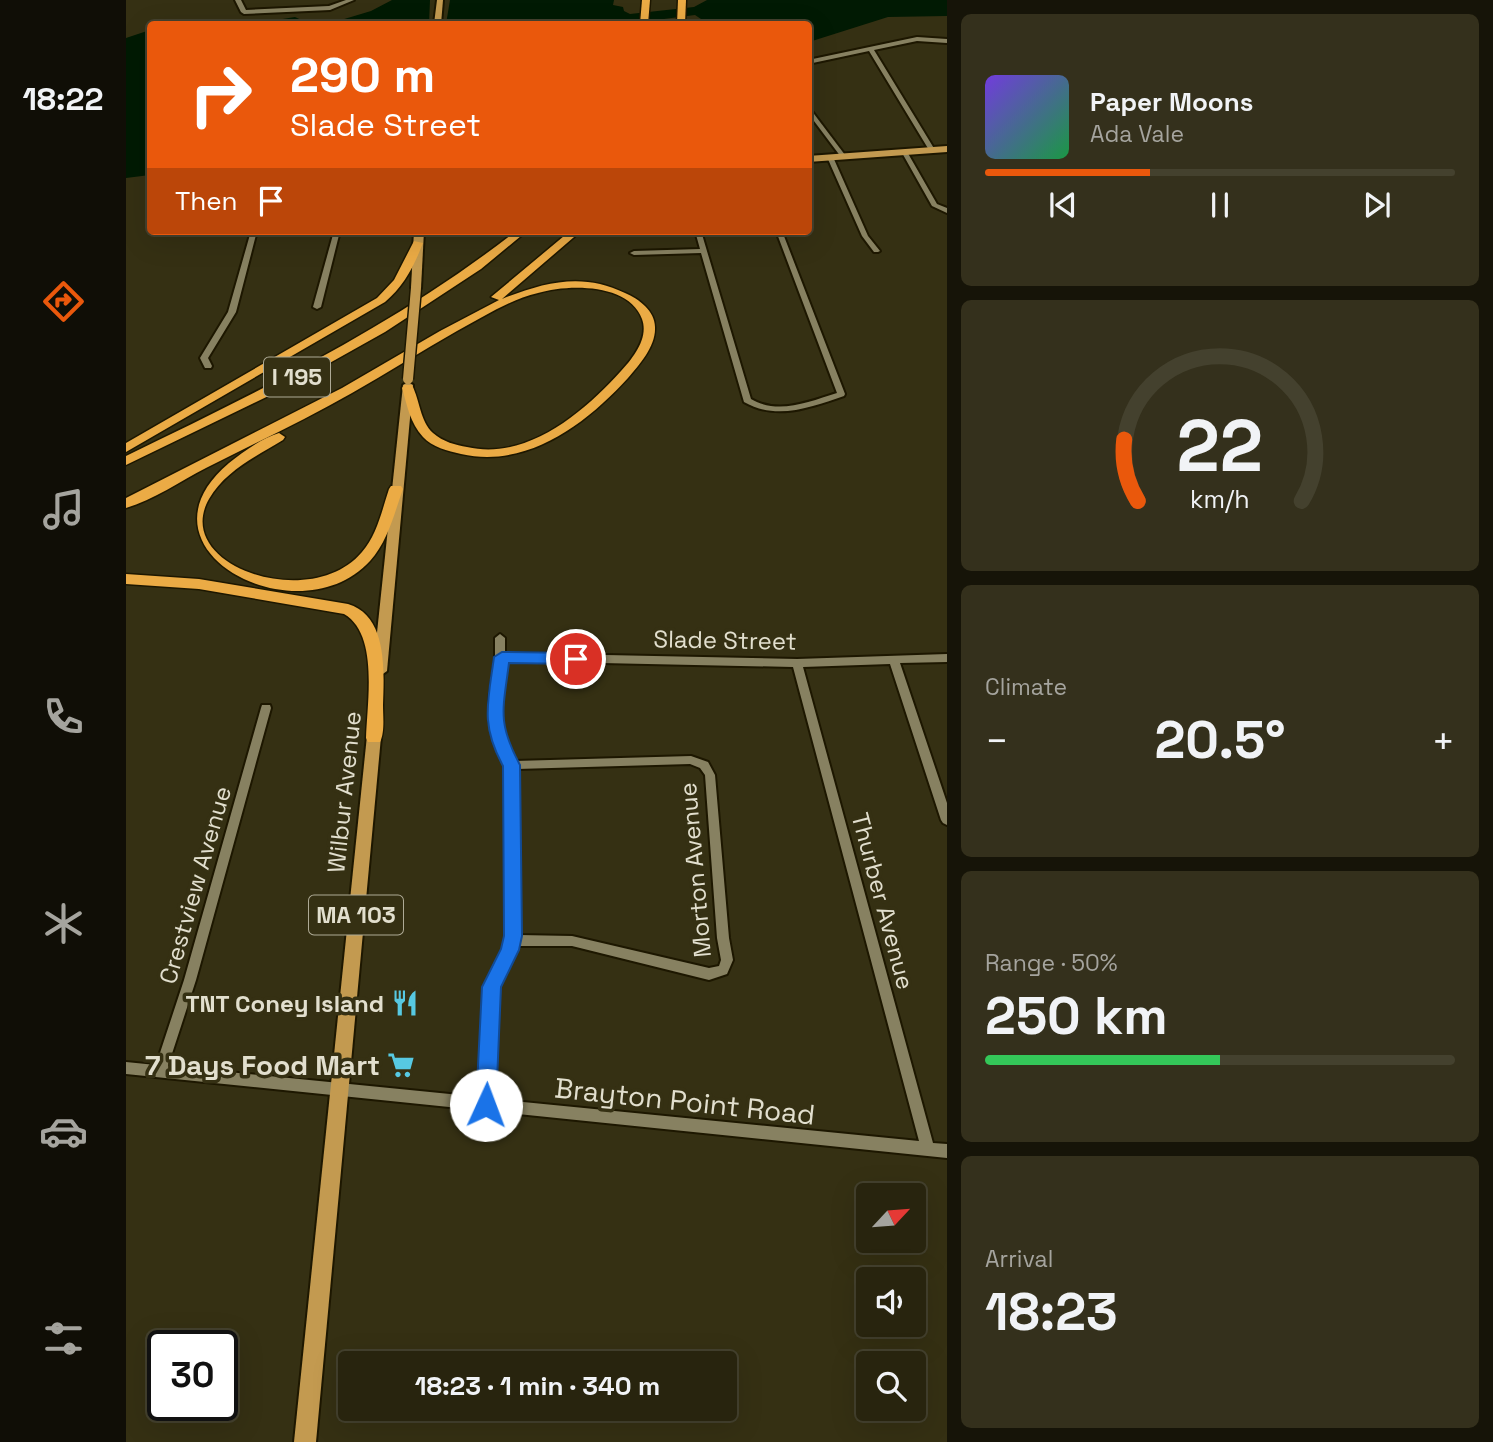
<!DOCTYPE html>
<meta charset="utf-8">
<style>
body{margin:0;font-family:"Space Grotesk",sans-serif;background:#34301c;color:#f1f3f6;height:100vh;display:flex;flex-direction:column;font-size:26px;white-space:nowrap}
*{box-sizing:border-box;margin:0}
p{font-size:23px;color:#a5a49e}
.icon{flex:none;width:38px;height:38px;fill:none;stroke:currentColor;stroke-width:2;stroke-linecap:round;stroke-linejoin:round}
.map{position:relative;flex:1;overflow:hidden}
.side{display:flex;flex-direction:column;gap:14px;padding:14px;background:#161408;width:546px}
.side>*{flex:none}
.banner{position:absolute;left:21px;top:21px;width:665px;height:214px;border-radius:7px;box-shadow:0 7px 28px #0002,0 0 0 2px #44412e;background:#ea580c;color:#fff;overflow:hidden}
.needle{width:46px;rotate:64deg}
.controls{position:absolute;left:730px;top:1183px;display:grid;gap:14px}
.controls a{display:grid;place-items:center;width:70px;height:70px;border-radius:7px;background:#28240e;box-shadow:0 7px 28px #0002,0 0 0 2px #44412e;font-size:35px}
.speed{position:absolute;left:21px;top:1330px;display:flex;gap:14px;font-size:35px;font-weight:700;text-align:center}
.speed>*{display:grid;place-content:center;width:91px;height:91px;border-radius:50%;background:#28240e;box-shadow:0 7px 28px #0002,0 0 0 2px #44412e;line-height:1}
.speed .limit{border:4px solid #111;border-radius:10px;background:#fff;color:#111}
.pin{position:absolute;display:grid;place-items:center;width:60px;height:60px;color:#fff;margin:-30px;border:4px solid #fff;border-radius:50%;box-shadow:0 2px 7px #0007}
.me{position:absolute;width:77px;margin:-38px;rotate:2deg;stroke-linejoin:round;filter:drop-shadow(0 0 5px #0008)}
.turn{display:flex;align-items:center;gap:24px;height:147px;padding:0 28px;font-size:32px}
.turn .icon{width:91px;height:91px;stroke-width:2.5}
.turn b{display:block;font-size:49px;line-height:60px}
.then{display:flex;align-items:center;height:66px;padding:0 28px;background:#0003;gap:14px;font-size:26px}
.big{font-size:52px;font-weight:700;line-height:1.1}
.side .widget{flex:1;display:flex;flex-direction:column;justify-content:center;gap:10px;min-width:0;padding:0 24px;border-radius:10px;background:#34301c}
.side .dial{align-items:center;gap:0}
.dial svg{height:182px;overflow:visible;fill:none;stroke:#44412e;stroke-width:7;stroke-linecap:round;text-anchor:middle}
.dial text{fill:#f1f3f6;stroke:none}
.song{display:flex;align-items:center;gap:21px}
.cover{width:84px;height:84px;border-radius:10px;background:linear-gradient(135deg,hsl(260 70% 55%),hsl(140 70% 35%))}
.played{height:7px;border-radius:4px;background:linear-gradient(90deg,#ea580c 35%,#44412e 35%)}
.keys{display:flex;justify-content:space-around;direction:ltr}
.heat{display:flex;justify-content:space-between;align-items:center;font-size:38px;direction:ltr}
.charge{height:10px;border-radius:5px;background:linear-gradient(90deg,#34c759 50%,#44412e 0)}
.trip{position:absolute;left:212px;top:1351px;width:399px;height:70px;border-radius:7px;background:#28240e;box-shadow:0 7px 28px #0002,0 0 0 2px #44412e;font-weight:700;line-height:70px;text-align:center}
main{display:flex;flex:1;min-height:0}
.tab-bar{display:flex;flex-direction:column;width:126px;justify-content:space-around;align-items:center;background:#100e06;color:#a5a49e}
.tab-bar .icon{width:49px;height:49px}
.tab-bar .active{color:#ea580c}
.tab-bar b{font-size:32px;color:#f1f3f6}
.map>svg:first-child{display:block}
.water{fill:#011a03}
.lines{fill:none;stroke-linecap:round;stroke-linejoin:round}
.minor-casing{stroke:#1d1700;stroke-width:4}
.major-casing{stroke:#1d1700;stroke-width:4}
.highway-casing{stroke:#1d1700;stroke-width:3}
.minor{fill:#878161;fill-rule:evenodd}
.major{fill:#c39a50;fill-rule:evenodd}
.highway{fill:#ebab45;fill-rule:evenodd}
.major-bridge-casing{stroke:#1d1700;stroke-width:13;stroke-linecap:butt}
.major-bridge{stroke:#c39a50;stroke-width:10}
.route{fill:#1a73e8;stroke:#114b97;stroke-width:2}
.labels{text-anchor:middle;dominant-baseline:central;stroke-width:7;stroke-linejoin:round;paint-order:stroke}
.shield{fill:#353013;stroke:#aeaa96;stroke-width:2}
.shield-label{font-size:23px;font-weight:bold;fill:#e2dfce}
.street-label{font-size:24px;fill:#e2dfce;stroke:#353013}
.poi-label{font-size:24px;font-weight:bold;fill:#e2dfce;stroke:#353013;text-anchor:end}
.near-poi-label{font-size:28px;font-weight:bold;fill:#e2dfce;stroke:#353013;text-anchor:end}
.near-street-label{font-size:28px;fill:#e2dfce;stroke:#353013}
</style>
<main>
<nav class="tab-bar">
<b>18:22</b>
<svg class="icon active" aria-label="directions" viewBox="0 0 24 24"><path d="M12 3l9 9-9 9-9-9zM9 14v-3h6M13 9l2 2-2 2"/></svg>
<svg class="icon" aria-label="music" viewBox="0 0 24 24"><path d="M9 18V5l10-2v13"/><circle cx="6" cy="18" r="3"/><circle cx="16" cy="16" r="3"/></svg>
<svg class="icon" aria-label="phone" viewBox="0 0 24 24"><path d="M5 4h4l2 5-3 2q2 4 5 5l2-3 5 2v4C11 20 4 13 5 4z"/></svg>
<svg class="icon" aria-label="climate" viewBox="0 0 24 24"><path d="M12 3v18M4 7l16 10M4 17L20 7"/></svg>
<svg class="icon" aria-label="car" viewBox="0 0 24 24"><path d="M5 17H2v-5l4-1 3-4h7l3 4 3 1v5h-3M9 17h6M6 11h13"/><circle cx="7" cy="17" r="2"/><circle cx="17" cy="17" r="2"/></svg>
<svg class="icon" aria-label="filters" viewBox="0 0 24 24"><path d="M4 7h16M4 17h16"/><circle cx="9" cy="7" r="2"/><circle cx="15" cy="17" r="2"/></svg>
</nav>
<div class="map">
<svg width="821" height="1442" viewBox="0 0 821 1442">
<rect width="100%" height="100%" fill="#353013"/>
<g class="water">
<path d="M266,0H304L303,24H73L132,23L169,17L184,24L205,23L245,11Z"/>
<path d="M324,0H488L487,5L497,7L498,11L504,14L568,7L581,0H821V16L762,17L683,42L682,24H576L575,19L569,15L499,24H320Z"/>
<path d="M24,30V175L0,178V38Z"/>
</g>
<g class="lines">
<g class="minor-casing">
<g id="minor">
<path d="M109,0H115L120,10L203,6L220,0H228L204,10L118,14L115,12Z"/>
<path d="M791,37L821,39V43L791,41L748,50L809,150L806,152L803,150L743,51L682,64V60Z"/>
<path d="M682,106L719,155V157H715L682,113Z"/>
<path d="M776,150H780L811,204L821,208V213L806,206L775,151Z"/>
<path d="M702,156L707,157L742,236L754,251L752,252H748L736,236L701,157Z"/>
<path d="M125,231H131L110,312L82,358L86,366L85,368H79L74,358L102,312Z"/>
<path d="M208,231H214L195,307L191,309L187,307Z"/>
<path d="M569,231H575L625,399C652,415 682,402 711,393L650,231H656L719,394L718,396C685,407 651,421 618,402L575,253L508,255L504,253L508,251L574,249Z"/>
<path d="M374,634L379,638V653L671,659L821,654V662L774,663L821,803V825L817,823L815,820L764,664L677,667L807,1143L821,1144V1158L0,1074V1062L30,1065L58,980L135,708L136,705H144L145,708L70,980L42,1066L354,1097L360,987L378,950L381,936V765L367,738L363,720V700L369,659V638ZM379,661L667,667L793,1141L367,1099L372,987L391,946H446L583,980L601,974L607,960L603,938L589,775L582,762L565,756L389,761C366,722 374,703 379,661ZM564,764L574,768L579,775L591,938L595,960L593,966L583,968L446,936L393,935L391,769Z"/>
</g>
</g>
<g class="major-casing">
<g id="major">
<path d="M311,0H317L315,24H308Z"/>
<path d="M821,146V152L682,162V156Z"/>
<path d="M288,231H298L295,288L290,291L285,288Z"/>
<path d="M282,382L287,385L261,671L254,676L247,671L277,385Z"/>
<path d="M249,721L254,722L256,726L190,1442H168L242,726L244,722Z"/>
</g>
</g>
<g class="highway-casing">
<g id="highway">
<path d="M516,0H524L522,24H514Z"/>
<path d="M552,0H560L559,24H551Z"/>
<path d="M390,231H401L355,269L259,332L159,388L0,465V456C136,390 270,325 390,231Z"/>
<path d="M444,231H455L376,299C418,282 457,272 499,293C513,299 529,311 529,327C530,346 514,364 502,378C460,424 401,469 335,454C322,451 306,447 297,437C284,423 281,405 276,388L278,385H286C294,401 294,421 307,433C317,442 330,445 341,447C401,461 458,412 495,371C507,358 523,338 516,319C503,283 442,284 412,293C383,300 357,317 331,331C296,351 261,373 226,393C179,420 129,443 80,468C55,481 27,500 0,508V498L216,388L314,331L373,300L365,297Z"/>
<path d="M288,241L297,243C288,266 278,286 259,302L0,452V443L251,298L268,280Z"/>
<path d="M153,433L159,437L157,440C131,456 99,471 83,499C45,566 185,613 236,552C251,535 256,510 263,489L265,486H275L277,489C268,514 262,541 244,561C173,639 0,550 103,463C117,452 136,438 153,433Z"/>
<path d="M0,574L73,579L222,604C262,616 258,672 257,705C257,716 259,732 254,742H242L240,738C241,703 253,634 218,614L73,589L0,584Z"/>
</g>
</g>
<use href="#minor" class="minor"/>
<use href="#major" class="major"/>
<use href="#highway" class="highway"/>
<g class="major-bridge-casing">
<path id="major-bridge" d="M282,379L290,288"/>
</g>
<use href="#major-bridge" class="major-bridge"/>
</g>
<path class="route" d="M376,652L450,653L457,659L450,664L383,663C377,710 371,722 394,765L396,936L393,950L375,987L370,1105L367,1112L360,1115L353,1112L350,1105L356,987L375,949L378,936L377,766C354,724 362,702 368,657Z"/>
<defs>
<g id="restaurant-bare" transform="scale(2.1)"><path d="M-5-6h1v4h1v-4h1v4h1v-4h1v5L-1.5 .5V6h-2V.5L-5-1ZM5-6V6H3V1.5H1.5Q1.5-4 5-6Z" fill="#57c9e2" stroke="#353013" stroke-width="2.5" paint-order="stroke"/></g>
<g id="supermarket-bare" transform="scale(2.1)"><path d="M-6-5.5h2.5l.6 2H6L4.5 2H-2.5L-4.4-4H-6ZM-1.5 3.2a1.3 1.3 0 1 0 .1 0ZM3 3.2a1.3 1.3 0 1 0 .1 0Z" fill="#57c9e2" stroke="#353013" stroke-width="2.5" paint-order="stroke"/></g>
</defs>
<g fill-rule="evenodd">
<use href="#restaurant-bare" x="279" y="1003"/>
<use href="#supermarket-bare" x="275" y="1065"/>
</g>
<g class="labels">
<g class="shield">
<rect x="138" y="357.5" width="66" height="39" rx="5"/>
<rect x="183" y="895.5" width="94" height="39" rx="5"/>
</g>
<g class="shield-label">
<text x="171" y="377">I 195</text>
<text x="230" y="915">MA 103</text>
</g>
<g class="street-label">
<text transform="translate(599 640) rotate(1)">Slade Street</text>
<text transform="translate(218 792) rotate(-84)">Wilbur Avenue</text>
<text transform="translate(569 870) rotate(-95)">Morton Avenue</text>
<text transform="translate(69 885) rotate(-74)">Crestview Avenue</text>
<text transform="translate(757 901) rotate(75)">Thurber Avenue</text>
</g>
<g class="poi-label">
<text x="258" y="1003">TNT Coney Island</text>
</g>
<g class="near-poi-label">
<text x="254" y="1065">7 Days Food Mart</text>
</g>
<g class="near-street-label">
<text transform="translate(559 1101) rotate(6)">Brayton Point Road</text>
</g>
</g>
</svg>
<div class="controls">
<a><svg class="needle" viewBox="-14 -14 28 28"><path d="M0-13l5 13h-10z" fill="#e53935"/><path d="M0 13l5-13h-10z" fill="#a5a49e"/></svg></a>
<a><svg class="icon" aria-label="sound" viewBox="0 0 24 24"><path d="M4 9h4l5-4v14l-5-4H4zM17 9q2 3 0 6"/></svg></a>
<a><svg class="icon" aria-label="search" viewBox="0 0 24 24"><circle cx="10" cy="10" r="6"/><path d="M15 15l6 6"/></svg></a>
</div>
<div class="speed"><div class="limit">30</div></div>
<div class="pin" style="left:450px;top:659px;background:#d93025"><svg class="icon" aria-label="arrive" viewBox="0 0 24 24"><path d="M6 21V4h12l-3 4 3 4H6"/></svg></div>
<svg class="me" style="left:360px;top:1105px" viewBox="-20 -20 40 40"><circle r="19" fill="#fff"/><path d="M0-13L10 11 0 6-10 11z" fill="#1a73e8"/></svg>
<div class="trip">18:23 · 1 min · 340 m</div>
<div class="banner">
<div class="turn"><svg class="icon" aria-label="right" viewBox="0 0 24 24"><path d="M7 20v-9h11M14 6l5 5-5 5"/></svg><div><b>290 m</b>Slade Street</div></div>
<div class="then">Then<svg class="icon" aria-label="arrive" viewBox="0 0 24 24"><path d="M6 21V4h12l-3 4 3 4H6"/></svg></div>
</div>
</div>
<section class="side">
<div class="widget">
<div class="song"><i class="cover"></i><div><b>Paper Moons</b><p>Ada Vale</p></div></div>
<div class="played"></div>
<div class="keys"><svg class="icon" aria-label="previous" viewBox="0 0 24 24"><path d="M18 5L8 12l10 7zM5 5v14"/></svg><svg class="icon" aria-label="pause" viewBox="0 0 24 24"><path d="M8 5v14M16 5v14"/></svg><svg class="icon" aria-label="next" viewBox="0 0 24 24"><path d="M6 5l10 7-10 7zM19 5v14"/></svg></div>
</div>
<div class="widget dial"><svg viewBox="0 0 100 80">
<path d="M14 69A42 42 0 1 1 86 69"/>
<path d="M14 69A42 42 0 0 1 8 42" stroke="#ea580c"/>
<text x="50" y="56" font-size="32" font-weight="700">22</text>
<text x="50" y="72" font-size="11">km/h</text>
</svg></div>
<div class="widget"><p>Climate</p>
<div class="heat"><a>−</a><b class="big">20.5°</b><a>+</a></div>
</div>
<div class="widget"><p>Range · 50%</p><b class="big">250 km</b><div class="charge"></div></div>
<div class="widget"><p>Arrival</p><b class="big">18:23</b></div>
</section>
</main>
